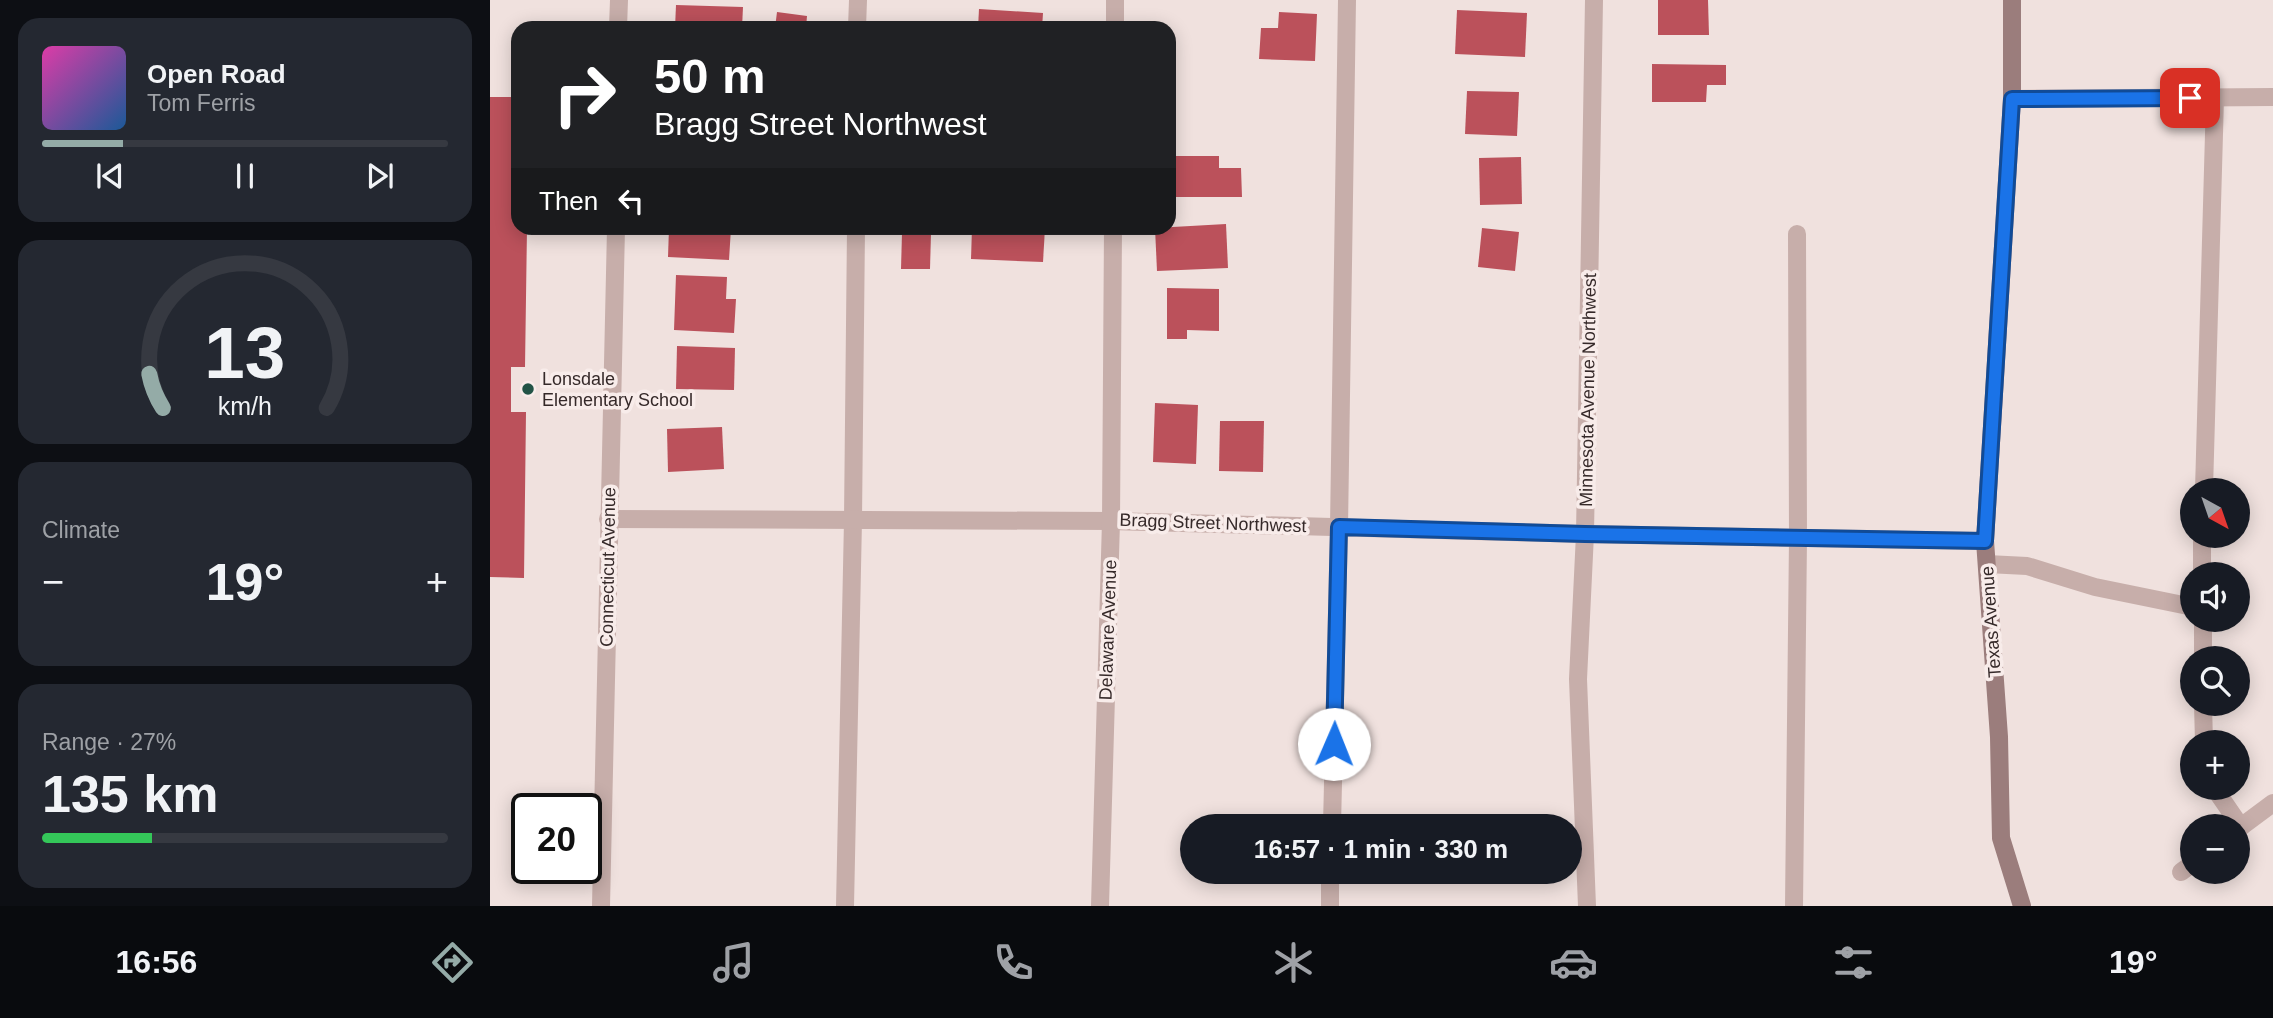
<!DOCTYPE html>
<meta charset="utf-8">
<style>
body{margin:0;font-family:Arial,sans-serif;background:#242831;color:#f1f3f6;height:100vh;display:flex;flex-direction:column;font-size:26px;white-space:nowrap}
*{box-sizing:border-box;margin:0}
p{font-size:23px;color:#9ea1a6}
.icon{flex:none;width:38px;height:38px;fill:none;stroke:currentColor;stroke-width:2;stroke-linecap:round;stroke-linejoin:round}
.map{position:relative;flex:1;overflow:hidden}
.details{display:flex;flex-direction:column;gap:18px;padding:18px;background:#0d0f14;width:490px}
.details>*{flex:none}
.top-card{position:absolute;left:21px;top:21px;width:665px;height:214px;border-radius:21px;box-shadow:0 4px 18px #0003;background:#202124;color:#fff;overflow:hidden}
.needle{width:46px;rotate:140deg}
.controls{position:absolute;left:1690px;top:478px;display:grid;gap:14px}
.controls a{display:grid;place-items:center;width:70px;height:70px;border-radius:50%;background:#171b24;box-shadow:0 4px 18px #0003;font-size:35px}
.speed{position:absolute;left:21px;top:793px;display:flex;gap:14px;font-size:35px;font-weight:700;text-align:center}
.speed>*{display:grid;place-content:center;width:91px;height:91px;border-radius:50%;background:#171b24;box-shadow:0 4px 18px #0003;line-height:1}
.speed .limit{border:4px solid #111;border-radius:10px;background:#fff;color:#111}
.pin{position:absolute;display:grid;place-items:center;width:60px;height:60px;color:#fff;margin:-30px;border-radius:14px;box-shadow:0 4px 10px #0006}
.me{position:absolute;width:77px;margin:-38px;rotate:1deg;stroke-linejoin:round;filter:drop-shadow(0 0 5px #0008)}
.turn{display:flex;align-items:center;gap:24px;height:147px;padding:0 28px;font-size:32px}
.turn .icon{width:91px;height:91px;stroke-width:2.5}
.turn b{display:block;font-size:49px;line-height:60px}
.then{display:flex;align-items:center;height:66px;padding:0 28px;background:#0003;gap:14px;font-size:26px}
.big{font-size:52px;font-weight:700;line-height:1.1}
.details .card{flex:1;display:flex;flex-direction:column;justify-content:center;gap:10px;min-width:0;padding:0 24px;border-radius:21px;background:#242831}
.details .dial{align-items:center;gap:0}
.dial svg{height:182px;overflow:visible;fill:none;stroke:#363941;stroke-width:7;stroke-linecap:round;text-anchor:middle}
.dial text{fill:#f1f3f6;stroke:none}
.song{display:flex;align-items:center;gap:21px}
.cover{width:84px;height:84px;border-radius:10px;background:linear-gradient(135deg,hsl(320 70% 55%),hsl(210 70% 35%))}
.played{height:7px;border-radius:4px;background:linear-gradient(90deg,#94aba7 20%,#363941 20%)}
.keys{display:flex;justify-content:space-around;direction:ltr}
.heat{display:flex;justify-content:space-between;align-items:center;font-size:38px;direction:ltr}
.charge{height:10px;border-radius:5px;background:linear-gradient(90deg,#34c759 27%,#363941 0)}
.trip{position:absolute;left:690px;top:814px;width:402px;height:70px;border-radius:35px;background:#171b24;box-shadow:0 4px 18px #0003;font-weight:700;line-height:70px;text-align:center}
.tabs{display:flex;height:112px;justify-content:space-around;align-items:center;background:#090b0e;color:#9ea1a6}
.tabs .icon{width:49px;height:49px}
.tabs .active{color:#94aba7}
.tabs b{font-size:32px;color:#f1f3f6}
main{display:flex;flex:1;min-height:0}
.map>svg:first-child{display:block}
.building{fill:#bb515b}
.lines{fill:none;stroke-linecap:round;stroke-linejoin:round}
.lane{stroke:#c7aeaa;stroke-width:18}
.street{stroke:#c7aeaa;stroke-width:18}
.secondary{stroke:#9b7d7c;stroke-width:18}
.route-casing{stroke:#114b97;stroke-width:18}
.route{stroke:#1a73e8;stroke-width:12}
.poi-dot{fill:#225346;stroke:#f8ecea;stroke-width:2.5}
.labels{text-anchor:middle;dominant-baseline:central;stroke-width:7;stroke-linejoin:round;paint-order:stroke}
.poi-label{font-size:18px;fill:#352929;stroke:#f8ecea;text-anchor:start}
.street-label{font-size:18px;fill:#352929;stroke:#f8ecea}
</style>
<main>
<section class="details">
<div class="card">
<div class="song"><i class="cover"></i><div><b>Open Road</b><p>Tom Ferris</p></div></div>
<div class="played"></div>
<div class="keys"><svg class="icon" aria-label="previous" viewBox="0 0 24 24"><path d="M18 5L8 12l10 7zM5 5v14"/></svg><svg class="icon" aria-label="pause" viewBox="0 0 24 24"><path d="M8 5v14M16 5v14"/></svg><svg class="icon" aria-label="next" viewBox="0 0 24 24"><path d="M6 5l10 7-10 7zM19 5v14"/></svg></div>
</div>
<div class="card dial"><svg viewBox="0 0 100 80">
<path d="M14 69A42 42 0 1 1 86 69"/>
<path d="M14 69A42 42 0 0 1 8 54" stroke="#94aba7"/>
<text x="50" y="56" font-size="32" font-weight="700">13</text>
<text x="50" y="72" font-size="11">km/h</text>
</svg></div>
<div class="card"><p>Climate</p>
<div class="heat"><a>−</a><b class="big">19°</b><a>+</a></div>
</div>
<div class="card"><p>Range · 27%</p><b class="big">135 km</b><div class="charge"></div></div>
</section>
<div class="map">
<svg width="1783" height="906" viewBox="0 0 1783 906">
<rect width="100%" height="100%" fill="#f0e1de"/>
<g class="building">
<path d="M1168,0H1218L1219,35H1168Z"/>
<path d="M186,5L253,7L252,28H185Z"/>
<path d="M489,9L553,13L552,28H488Z"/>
<path d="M967,10L1037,13L1035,57L965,54Z"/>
<path d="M287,12L317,16L316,28H285Z"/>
<path d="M789,12L827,14L825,61L769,59L771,28H788Z"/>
<path d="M1162,64L1236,65V85H1217L1216,102H1162Z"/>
<path d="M977,91L1029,92L1027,136L975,134Z"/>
<path d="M0,97H28V228H37L35,367H21V412H36L34,578L0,577Z"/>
<path d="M679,156H729V168H751L752,197H679Z"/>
<path d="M1031,157L1032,204L990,205L989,158Z"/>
<path d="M736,224L738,268L667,271L665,228Z"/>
<path d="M179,228H241L239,260L178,257Z"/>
<path d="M482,228H555L553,262L481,259Z"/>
<path d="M992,228L1029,232L1025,271L988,267Z"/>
<path d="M412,233H441L440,269H411Z"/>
<path d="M186,275L237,277L236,299H246L244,333L184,330Z"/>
<path d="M677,288L729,289V331L697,330V339H677Z"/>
<path d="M187,346L245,348L244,390L186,389Z"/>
<path d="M665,403L708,405L706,464L663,462Z"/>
<path d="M730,421H774L773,472L729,471Z"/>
<path d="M232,427L234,469L178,472L177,429Z"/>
</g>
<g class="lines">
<g class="lane">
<path d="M367,28L368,0"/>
<path d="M1714,490L1725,98"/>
<path d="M1497,564L1537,566L1605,587L1703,607"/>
<path d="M1712,574V536"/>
<path d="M1713,620V658"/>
<path d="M1713,704L1714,742"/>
<path d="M1727,788L1729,795L1751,827"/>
<path d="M842,826L849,527L857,0"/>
<path d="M355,906L363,520L366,228"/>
<path d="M840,906V872"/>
<path d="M1304,906L1308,538L1307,234"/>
</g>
<g class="street">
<path d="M128,28L129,0"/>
<path d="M625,28V0"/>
<path d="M1522,99L1783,97"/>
<path d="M118,519L621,521L1095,534L1495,541"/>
<path d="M1748,829L1783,803"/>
<path d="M1691,872L1703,863"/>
<path d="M111,906L126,228"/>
<path d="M610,906L621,521L623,228"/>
<path d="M1097,906L1088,679L1095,534L1104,0"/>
</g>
<path class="secondary" d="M1522,0V99L1495,541L1509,737L1511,838L1532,906"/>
</g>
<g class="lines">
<g class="route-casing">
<path id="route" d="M844,744L849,527L1095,534L1495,541L1522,99L1700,98"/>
</g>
<use href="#route" class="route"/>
</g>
<circle class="poi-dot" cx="38" cy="389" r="7"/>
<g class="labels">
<g class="poi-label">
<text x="52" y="379">Lonsdale<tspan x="52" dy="21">Elementary School</tspan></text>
</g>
<g class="street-label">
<text transform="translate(1098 390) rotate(-89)">Minnesota Avenue Northwest</text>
<text transform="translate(723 523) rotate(2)">Bragg Street Northwest</text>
<text transform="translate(118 567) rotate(-89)">Connecticut Avenue</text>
<text transform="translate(1501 622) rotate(-94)">Texas Avenue</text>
<text transform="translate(618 630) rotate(-88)">Delaware Avenue</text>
</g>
</g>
</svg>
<div class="controls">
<a><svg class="needle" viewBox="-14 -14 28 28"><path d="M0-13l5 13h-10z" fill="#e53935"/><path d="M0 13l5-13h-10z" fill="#9ea1a6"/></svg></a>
<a><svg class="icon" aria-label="sound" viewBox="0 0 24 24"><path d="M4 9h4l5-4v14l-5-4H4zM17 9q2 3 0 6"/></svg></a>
<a><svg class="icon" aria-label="search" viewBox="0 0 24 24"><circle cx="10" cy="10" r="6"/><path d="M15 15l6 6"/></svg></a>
<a>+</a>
<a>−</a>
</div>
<div class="speed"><div class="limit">20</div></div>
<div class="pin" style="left:1700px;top:98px;background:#d93025"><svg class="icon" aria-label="arrive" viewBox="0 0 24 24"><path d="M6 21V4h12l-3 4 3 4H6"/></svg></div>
<svg class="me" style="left:844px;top:744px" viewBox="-20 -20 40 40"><circle r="19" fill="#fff"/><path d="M0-13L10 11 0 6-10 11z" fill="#1a73e8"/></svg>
<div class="trip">16:57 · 1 min · 330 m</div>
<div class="top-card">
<div class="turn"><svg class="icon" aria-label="right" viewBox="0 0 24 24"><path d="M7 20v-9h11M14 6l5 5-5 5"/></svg><div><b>50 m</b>Bragg Street Northwest</div></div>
<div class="then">Then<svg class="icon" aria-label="left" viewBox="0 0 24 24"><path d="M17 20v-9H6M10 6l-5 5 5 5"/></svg></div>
</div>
</div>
</main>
<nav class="tabs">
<b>16:56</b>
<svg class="icon active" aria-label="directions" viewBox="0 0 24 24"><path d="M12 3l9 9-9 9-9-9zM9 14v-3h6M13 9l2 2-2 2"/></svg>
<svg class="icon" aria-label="music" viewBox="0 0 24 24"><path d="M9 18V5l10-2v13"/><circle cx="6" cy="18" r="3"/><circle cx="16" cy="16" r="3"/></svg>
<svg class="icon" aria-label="phone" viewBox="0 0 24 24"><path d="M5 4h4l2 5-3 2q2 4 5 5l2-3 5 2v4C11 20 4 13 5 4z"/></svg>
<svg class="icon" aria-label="climate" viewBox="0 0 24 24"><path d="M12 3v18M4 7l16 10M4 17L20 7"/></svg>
<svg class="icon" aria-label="car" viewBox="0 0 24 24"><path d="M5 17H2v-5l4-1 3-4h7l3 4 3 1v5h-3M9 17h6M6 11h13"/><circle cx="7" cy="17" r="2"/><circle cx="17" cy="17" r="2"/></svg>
<svg class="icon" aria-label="filters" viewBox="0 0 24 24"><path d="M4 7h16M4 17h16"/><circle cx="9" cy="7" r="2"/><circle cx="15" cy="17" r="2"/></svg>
<b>19°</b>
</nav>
